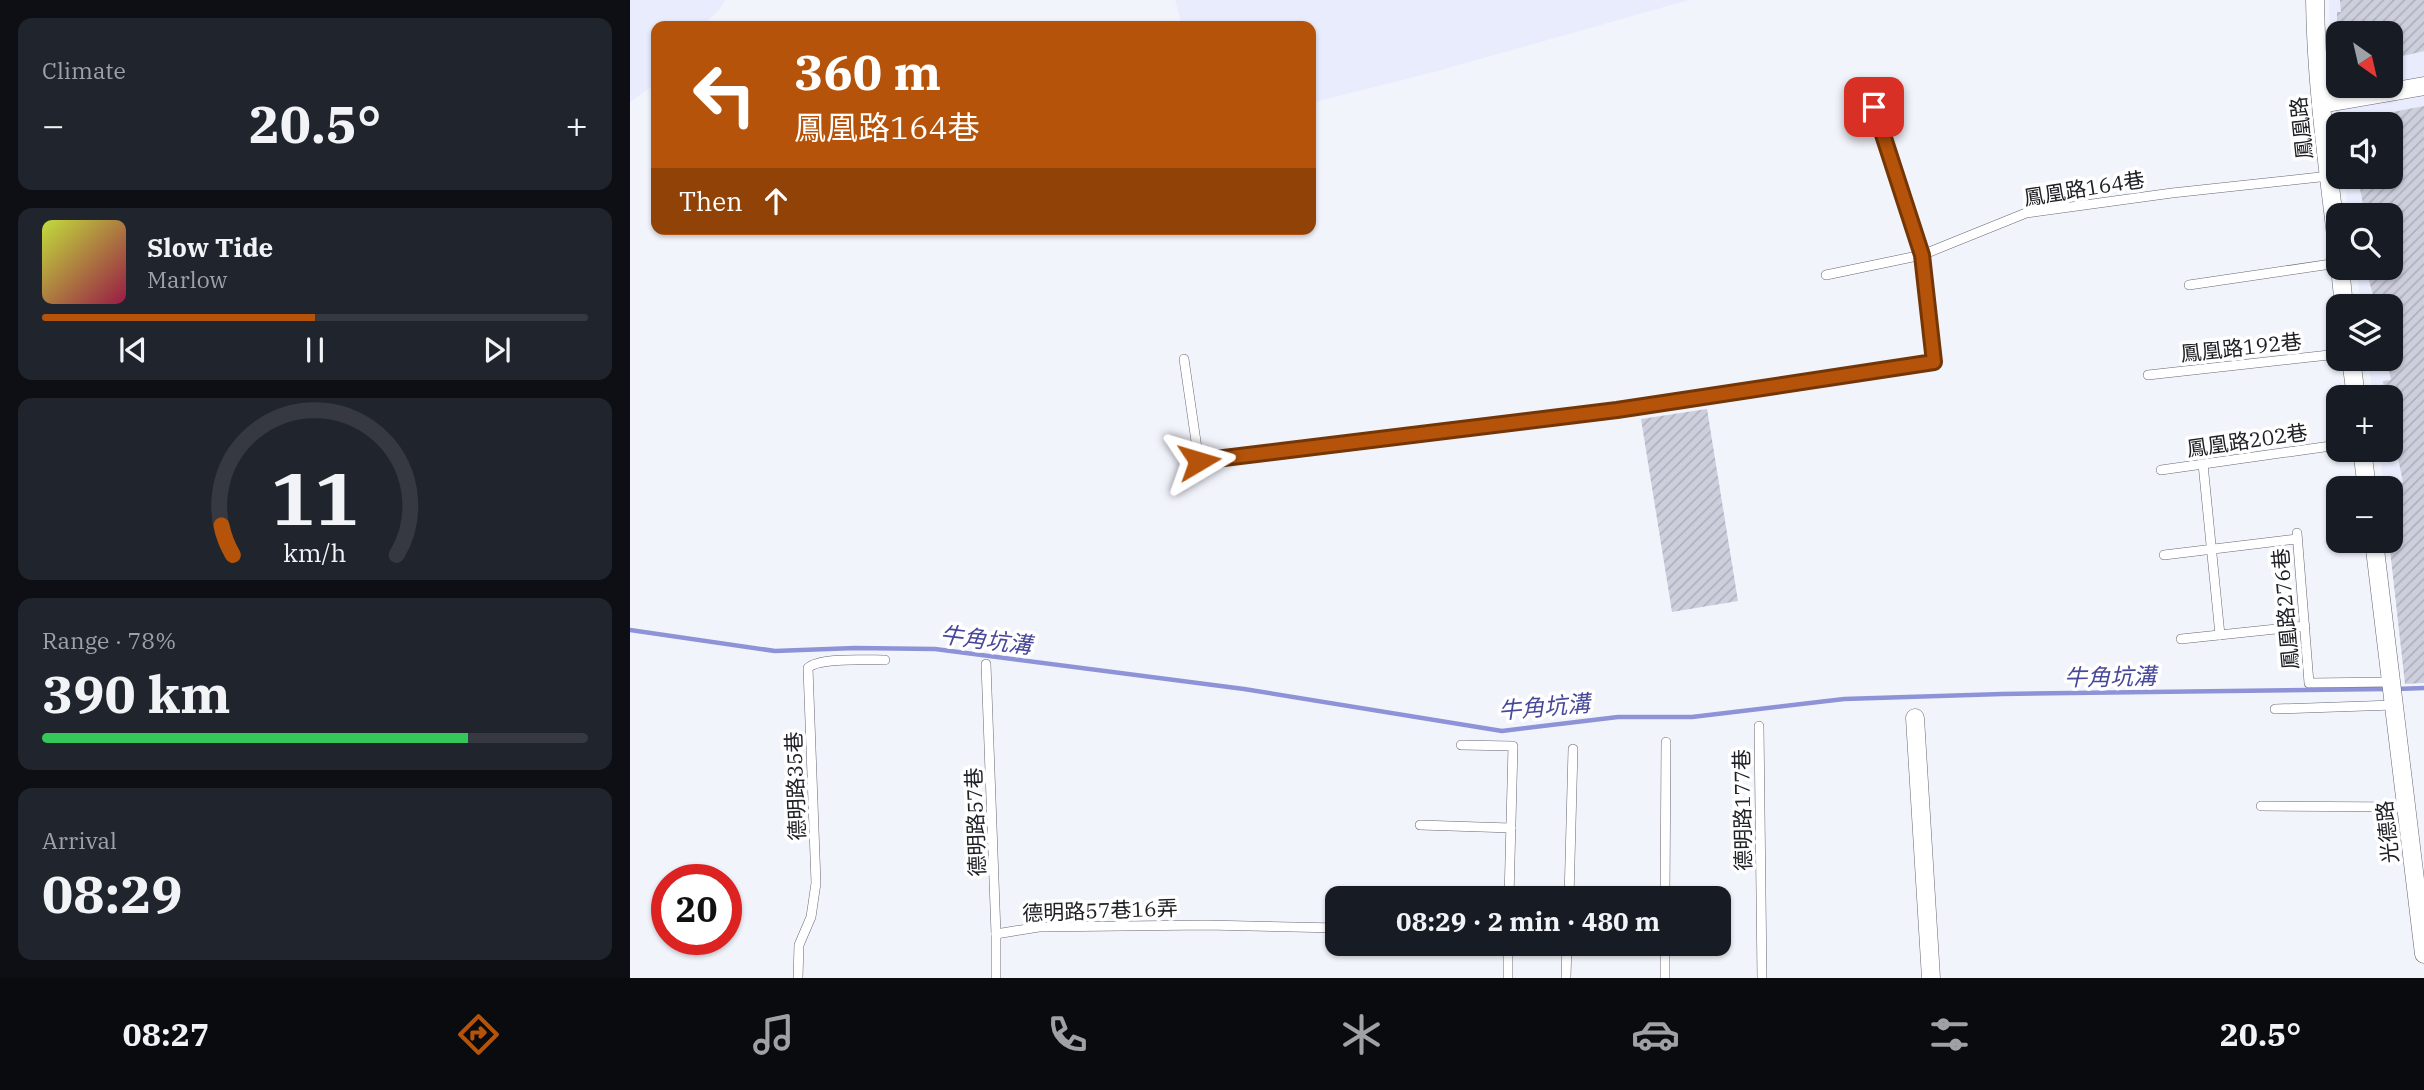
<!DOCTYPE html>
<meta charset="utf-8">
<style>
body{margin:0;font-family:"IBM Plex Serif","Noto Sans TC",serif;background:#20242c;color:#f1f3f6;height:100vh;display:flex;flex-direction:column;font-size:26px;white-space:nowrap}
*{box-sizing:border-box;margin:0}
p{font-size:23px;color:#9ea1a6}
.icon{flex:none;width:38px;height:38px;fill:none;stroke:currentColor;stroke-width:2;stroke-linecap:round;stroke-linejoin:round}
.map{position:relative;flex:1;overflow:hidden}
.details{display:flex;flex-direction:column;gap:18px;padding:18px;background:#0d0f14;width:630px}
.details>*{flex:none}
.top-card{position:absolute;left:21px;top:21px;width:665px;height:214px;border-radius:14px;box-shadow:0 2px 5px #0004;background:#b45309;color:#fff;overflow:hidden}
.needle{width:46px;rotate:146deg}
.controls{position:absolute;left:1696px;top:21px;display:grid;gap:14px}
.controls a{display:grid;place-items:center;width:77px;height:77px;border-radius:14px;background:#171b24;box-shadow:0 2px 5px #0004;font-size:35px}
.speed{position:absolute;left:21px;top:864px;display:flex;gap:14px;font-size:35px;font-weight:700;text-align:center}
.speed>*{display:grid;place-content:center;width:91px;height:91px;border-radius:50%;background:#171b24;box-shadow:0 2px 5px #0004;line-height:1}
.speed .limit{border:10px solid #d22;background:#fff;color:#111}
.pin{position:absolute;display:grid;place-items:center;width:60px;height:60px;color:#fff;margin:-30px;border-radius:14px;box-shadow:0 4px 10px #0006}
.me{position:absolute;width:77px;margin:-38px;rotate:83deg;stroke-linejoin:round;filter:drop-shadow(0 0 5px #0008)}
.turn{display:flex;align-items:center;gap:24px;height:147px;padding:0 28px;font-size:32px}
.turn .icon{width:91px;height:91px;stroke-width:2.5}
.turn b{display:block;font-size:49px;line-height:60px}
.then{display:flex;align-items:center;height:66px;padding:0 28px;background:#0003;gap:14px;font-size:26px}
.big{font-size:52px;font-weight:700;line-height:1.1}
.details .card{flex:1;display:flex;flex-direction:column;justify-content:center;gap:10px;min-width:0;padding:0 24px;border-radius:14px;background:#20242c}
.details .dial{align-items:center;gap:0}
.dial svg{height:182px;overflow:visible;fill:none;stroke:#363941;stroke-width:7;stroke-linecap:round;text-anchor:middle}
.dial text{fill:#f1f3f6;stroke:none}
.song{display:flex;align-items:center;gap:21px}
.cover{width:84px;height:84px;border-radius:10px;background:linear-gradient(135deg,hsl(70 70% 55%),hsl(340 70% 35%))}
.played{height:7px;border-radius:4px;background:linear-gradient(90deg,#b45309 50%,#363941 50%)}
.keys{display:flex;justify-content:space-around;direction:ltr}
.heat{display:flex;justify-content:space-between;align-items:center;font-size:38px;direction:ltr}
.charge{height:10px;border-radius:5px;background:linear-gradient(90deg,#34c759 78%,#363941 0)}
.trip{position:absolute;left:695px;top:886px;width:406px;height:70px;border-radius:14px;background:#171b24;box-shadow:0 2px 5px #0004;font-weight:700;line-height:70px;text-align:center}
.menu{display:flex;height:112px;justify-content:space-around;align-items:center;background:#090b0e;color:#9ea1a6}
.menu .icon{width:49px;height:49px}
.menu .on{color:#b45309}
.menu b{font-size:32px;color:#f1f3f6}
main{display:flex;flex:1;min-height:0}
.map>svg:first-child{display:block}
.built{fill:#e9ecfd;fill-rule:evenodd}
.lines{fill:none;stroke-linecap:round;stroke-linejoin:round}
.stream{stroke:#8e93d8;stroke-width:4.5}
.building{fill:url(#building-hatch)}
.service-casing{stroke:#666774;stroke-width:10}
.minor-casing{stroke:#666774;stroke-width:19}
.service{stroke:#fff;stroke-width:9}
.minor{stroke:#fff;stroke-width:18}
.route-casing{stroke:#753606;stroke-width:18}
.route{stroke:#b45309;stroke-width:12}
.labels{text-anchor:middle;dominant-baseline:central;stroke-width:7;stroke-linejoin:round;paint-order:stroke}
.street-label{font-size:21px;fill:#202126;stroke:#fff}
.water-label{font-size:23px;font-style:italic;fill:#48489b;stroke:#fff}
</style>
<main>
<section class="details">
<div class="card"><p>Climate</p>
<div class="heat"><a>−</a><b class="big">20.5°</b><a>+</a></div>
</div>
<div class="card">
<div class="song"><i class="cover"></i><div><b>Slow Tide</b><p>Marlow</p></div></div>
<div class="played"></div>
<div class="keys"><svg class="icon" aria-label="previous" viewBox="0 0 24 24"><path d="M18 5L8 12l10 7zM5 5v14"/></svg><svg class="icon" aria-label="pause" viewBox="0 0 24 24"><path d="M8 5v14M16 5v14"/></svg><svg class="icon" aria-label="next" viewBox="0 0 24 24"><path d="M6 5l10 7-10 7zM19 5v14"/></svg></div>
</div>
<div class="card dial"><svg viewBox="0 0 100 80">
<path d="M14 69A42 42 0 1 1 86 69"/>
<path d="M14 69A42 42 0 0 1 9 56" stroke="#b45309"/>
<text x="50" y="56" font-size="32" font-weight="700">11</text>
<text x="50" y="72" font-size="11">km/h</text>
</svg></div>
<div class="card"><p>Range · 78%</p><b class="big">390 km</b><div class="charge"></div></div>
<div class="card"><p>Arrival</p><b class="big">08:29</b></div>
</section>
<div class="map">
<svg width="1794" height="978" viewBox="0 0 1794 978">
<defs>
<pattern id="building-hatch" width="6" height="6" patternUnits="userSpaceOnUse" patternTransform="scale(1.75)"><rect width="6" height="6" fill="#cdcfdd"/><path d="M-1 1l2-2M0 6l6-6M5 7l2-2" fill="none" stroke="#b0b1be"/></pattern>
</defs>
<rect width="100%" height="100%" fill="#f2f4fc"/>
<g class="built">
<path d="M0,0H95L89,10L72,26H26V84L0,102Z"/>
<path d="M545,0H1059L815,69L681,103V26H552Z"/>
<path d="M1699,0H1794V537L1783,480L1754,485L1749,450H1760V397H1743L1738,359H1760V306H1731L1726,268H1760V215H1719L1714,177H1760V124H1708V134L1701,73ZM1708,33H1760V86H1708Z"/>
</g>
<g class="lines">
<g class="stream">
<path d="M0,630L145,651L225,648L305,649L614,689L872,731L988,717H1062L1214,699L1372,694L1757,689"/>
<path d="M1766,689L1794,688"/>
</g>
</g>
<g class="building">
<path d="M1710,0H1794V51L1760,59V33H1707V12H1711Z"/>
<path d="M1794,106V683L1775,684L1759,541L1760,484L1773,482L1760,420V397H1755L1753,381L1761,380L1757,359H1760V306H1746L1738,277L1743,276L1739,268H1760V215H1735L1728,178L1760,177V124H1726V119Z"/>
<path d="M1077,409L1108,601L1042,612L1011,419Z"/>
</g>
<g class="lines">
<g class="service-casing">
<g id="service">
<path d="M1196,275L1292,255L1244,107"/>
<path d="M1559,285L1708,263"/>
<path d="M554,359L569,462L987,410L1304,362L1292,255L1396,213L1542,193L1699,176"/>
<path d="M1518,375L1708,354"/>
<path d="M1573,464L1590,635"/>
<path d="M1531,470L1708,445"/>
<path d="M1667,533L1679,683L1761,682"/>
<path d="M1534,555L1667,539"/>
<path d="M1551,639L1675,626"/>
<path d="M356,664L366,934V978"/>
<path d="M1645,709L1764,705"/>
<path d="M1129,726L1132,978"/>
<path d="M831,745L883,746L879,898"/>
<path d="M1631,806L1777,807"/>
<path d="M790,825L881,828"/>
<path d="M939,898L943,749"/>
<path d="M1035,898L1036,742"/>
<path d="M366,934L409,927L576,925L707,928"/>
<path d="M168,978L169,945L181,917L186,883L178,668C189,657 238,660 255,660"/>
<path d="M878,978V943"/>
<path d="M936,978L937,943"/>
<path d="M1035,978V943"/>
</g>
</g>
<g class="minor-casing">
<g id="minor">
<path d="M1685,0C1686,84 1698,168 1708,252"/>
<path d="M1691,104L1794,86"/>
<path d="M1710,268L1714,306"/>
<path d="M1721,359L1726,397"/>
<path d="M1732,450L1737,488"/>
<path d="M1744,541L1794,954"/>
<path d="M1285,718L1301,978"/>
</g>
</g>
<use href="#service" class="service"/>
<use href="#minor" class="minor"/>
</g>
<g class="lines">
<g class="route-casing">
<path id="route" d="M569,461L987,410L1304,362L1292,255L1244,107"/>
</g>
<use href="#route" class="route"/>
</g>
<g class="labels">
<g class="street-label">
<text transform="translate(1671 128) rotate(-96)">鳳凰路</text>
<text transform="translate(1454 188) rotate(-9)">鳳凰路164巷</text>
<text transform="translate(1611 347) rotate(-6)">鳳凰路192巷</text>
<text transform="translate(1617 440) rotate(-8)">鳳凰路202巷</text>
<text transform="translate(1655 609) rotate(-95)">鳳凰路276巷</text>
<text transform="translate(165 786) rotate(-92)">德明路35巷</text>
<text transform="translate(1112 810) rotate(-91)">德明路177巷</text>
<text transform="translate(345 822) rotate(-92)">德明路57巷</text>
<text transform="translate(1757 832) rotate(-96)">光德路</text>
<text transform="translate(470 910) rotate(-2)">德明路57巷16弄</text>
</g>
<g class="water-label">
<text transform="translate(356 639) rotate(7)">牛角坑溝</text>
<text transform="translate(1480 676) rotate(-1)">牛角坑溝</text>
<text transform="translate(914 706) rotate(-5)">牛角坑溝</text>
</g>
</g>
</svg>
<div class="controls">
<a><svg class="needle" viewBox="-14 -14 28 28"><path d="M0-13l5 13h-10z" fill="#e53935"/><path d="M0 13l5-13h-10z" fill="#9ea1a6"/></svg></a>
<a><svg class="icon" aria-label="sound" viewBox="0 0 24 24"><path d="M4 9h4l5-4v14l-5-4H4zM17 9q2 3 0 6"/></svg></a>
<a><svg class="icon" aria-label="search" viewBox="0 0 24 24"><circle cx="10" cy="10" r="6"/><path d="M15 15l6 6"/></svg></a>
<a><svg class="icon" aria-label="layers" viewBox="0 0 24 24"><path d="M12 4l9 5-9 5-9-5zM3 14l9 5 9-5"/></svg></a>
<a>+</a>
<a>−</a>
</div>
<div class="speed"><div class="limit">20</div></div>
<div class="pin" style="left:1244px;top:107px;background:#d93025"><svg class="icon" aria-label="arrive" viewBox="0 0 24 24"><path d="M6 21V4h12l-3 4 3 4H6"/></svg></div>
<svg class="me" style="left:569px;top:461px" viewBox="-20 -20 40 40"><path d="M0-17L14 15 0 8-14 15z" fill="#b45309" stroke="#fff" stroke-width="4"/></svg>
<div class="trip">08:29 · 2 min · 480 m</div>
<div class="top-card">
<div class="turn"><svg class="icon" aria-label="left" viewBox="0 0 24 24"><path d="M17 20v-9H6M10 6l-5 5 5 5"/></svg><div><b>360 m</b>鳳凰路164巷</div></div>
<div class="then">Then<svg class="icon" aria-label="ahead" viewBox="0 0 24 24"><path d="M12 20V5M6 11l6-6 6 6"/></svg></div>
</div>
</div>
</main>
<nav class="menu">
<b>08:27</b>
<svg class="icon on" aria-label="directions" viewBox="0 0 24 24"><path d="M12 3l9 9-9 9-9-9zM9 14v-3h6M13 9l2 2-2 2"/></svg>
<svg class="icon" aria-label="music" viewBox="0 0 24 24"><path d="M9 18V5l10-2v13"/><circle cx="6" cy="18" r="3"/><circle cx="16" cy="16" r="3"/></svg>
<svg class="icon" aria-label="phone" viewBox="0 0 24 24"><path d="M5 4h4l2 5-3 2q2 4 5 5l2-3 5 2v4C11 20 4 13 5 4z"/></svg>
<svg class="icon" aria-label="climate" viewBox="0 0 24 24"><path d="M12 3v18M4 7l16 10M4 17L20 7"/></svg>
<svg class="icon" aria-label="car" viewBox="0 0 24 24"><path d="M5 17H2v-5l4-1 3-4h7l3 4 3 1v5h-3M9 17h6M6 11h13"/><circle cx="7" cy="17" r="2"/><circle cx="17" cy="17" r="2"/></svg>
<svg class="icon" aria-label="filters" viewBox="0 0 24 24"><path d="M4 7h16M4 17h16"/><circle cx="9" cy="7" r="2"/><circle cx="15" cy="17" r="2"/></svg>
<b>20.5°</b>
</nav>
